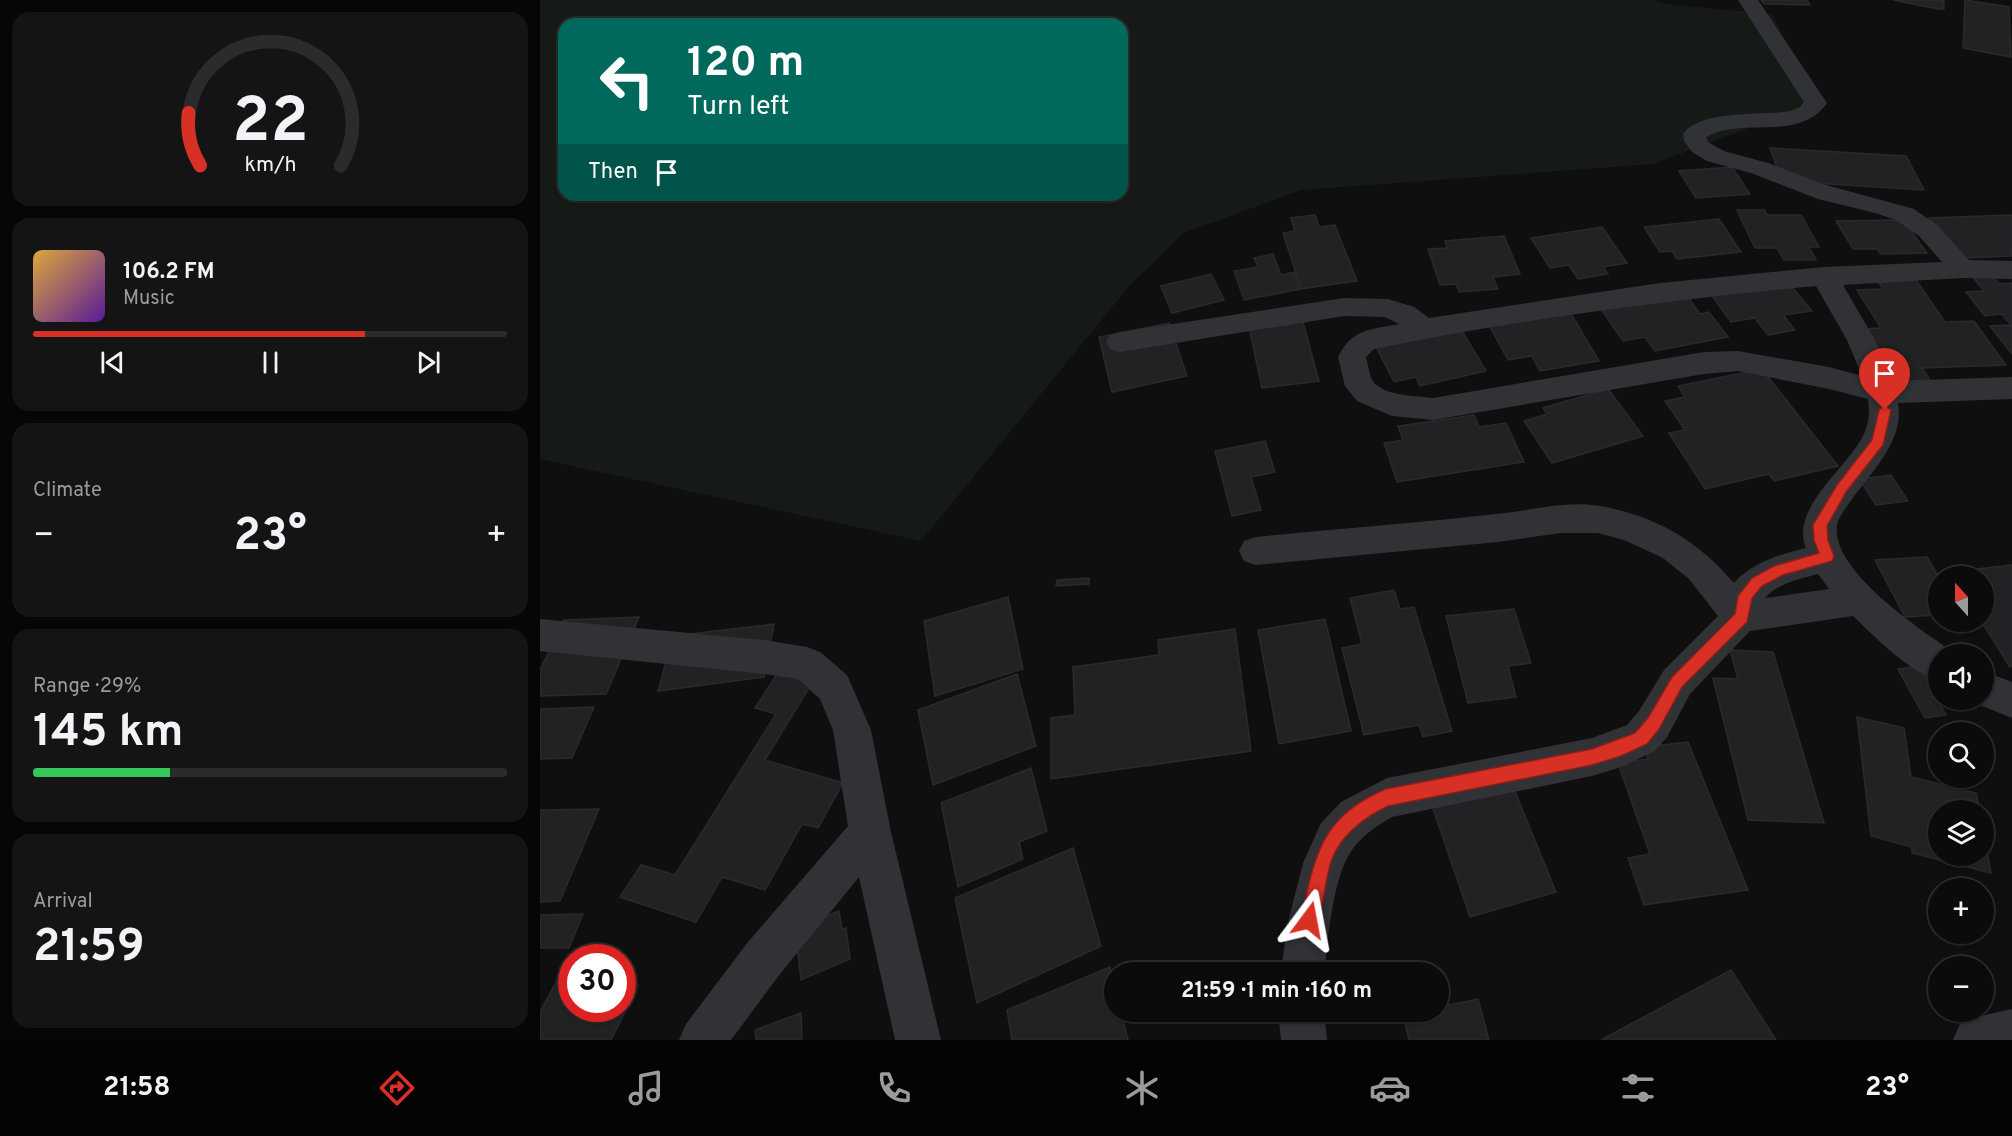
<!DOCTYPE html>
<meta charset="utf-8">
<style>
body{margin:0;font-family:Overpass,sans-serif;background:#141415;color:#f1f3f6;height:100vh;display:flex;flex-direction:column;font-size:22px;white-space:nowrap}
*{box-sizing:border-box;margin:0}
p{font-size:20px;color:#9a9b9d}
.icon{flex:none;width:33px;height:33px;fill:none;stroke:currentColor;stroke-width:2;stroke-linecap:round;stroke-linejoin:round}
.map{position:relative;flex:1;overflow:hidden}
.drawer{display:flex;flex-direction:column;gap:12px;padding:12px;background:#060607;width:540px}
.drawer>*{flex:none}
.guide{position:absolute;left:18px;top:18px;width:570px;height:183px;border-radius:18px;box-shadow:0 2px 4px #0004,0 0 0 2px #2b2b2d;background:#00695c;color:#fff;overflow:hidden}
.needle{width:39px;rotate:339deg}
.controls{position:absolute;left:1388px;top:566px;display:grid;gap:12px}
.controls a{display:grid;place-items:center;width:66px;height:66px;border-radius:50%;background:#0b0b0c;box-shadow:0 2px 4px #0004,0 0 0 2px #2b2b2d;font-size:30px}
.speed{position:absolute;left:18px;top:944px;display:flex;gap:12px;font-size:30px;font-weight:700;text-align:center}
.speed>*{display:grid;place-content:center;width:78px;height:78px;border-radius:50%;background:#0b0b0c;box-shadow:0 2px 4px #0004,0 0 0 2px #2b2b2d;line-height:1}
.speed .limit{border:9px solid #d22;background:#fff;color:#111}
.pin{position:absolute;display:grid;place-items:center;width:51px;height:51px;color:#fff;margin:-62px -26px;border-radius:50% 50% 50% 0;rotate:-45deg;box-shadow:0 0 6px #0007}
.pin .icon{rotate:45deg}
.me{position:absolute;width:66px;margin:-33px;rotate:13deg;stroke-linejoin:round;filter:drop-shadow(0 0 4px #0008)}
.turn{display:flex;align-items:center;gap:21px;height:126px;padding:0 30px;font-size:27px}
.turn .icon{width:78px;height:78px;stroke-width:2.5}
.turn b{display:block;font-size:42px;line-height:51px}
.then{display:flex;align-items:center;height:57px;padding:0 30px;background:#0003;gap:12px;font-size:22px}
.big{font-size:45px;font-weight:700;line-height:1.1}
.drawer .widget{flex:1;display:flex;flex-direction:column;justify-content:center;gap:9px;min-width:0;padding:0 21px;border-radius:18px;background:#141415}
.drawer .dial{align-items:center;gap:0}
.dial svg{height:156px;overflow:visible;fill:none;stroke:#2b2b2d;stroke-width:7;stroke-linecap:round;text-anchor:middle}
.dial text{fill:#f1f3f6;stroke:none}
.song{display:flex;align-items:center;gap:18px}
.cover{width:72px;height:72px;border-radius:9px;background:linear-gradient(135deg,hsl(40 70% 55%),hsl(270 70% 35%))}
.played{height:6px;border-radius:3px;background:linear-gradient(90deg,#d93025 70%,#2b2b2d 70%)}
.keys{display:flex;justify-content:space-around;direction:ltr}
.heat{display:flex;justify-content:space-between;align-items:center;font-size:33px;direction:ltr}
.charge{height:9px;border-radius:4px;background:linear-gradient(90deg,#34c759 29%,#2b2b2d 0)}
.trip{position:absolute;left:564px;top:962px;width:345px;height:60px;border-radius:30px;background:#0b0b0c;box-shadow:0 2px 4px #0004,0 0 0 2px #2b2b2d;font-weight:700;line-height:60px;text-align:center}
.tabs{display:flex;height:96px;justify-content:space-around;align-items:center;background:#040405;color:#9a9b9d}
.tabs .icon{width:42px;height:42px}
.tabs .on{color:#d93025}
.tabs b{font-size:27px;color:#f1f3f6}
main{display:flex;flex:1;min-height:0}
.map>svg:first-child{display:block}
.green{fill:#161a16;fill-rule:evenodd}
.building{fill:#222224;stroke:#292a2c;stroke-width:1.5}
.lines{fill:none;stroke-linecap:round;stroke-linejoin:round}
.minor{fill:#313235;fill-rule:evenodd}
.route{fill:#d93025;stroke:#8d1f18;stroke-width:1.5}
</style>
<main>
<section class="drawer">
<div class="widget dial"><svg viewBox="0 0 100 80">
<path d="M14 69A42 42 0 1 1 86 69"/>
<path d="M14 69A42 42 0 0 1 8 42" stroke="#d93025"/>
<text x="50" y="56" font-size="32" font-weight="700">22</text>
<text x="50" y="72" font-size="11">km/h</text>
</svg></div>
<div class="widget">
<div class="song"><i class="cover"></i><div><b>106.2 FM</b><p>Music</p></div></div>
<div class="played"></div>
<div class="keys"><svg class="icon" aria-label="previous" viewBox="0 0 24 24"><path d="M18 5L8 12l10 7zM5 5v14"/></svg><svg class="icon" aria-label="pause" viewBox="0 0 24 24"><path d="M8 5v14M16 5v14"/></svg><svg class="icon" aria-label="next" viewBox="0 0 24 24"><path d="M6 5l10 7-10 7zM19 5v14"/></svg></div>
</div>
<div class="widget"><p>Climate</p>
<div class="heat"><a>−</a><b class="big">23°</b><a>+</a></div>
</div>
<div class="widget"><p>Range · 29%</p><b class="big">145 km</b><div class="charge"></div></div>
<div class="widget"><p>Arrival</p><b class="big">21:59</b></div>
</section>
<div class="map">
<svg width="1472" height="1040" viewBox="0 0 1472 1040">
<rect width="100%" height="100%" fill="#0f0f10"/>
<path class="green" d="M0,0H1111L1126,4L1232,14L1275,103L1113,164L761,190L644,233L590,285L381,541L0,459ZM24,24H582V195H24Z"/>
<g class="building">
<path d="M1221,0H1267L1270,5L1224,4Z"/>
<path d="M1353,0H1404V9H1398Z"/>
<path d="M1425,0L1469,7L1471,57L1423,48Z"/>
<path d="M1230,148L1366,156L1384,190L1242,181Z"/>
<path d="M1192,167L1210,194L1156,198L1139,171Z"/>
<path d="M1197,210H1224L1227,215H1261L1279,247H1269L1276,260H1244L1237,248H1215Z"/>
<path d="M775,215L779,227L795,225L817,281L761,289L743,233L755,231L751,218Z"/>
<path d="M1472,215V256L1419,258L1389,218Z"/>
<path d="M1179,219L1201,252L1137,259L1132,251L1120,252L1104,227Z"/>
<path d="M1363,220L1387,253L1341,254L1337,249H1313L1296,221Z"/>
<path d="M1062,227L1087,263L1063,267L1068,274L1038,279L1029,265L1010,268L991,238Z"/>
<path d="M964,236L980,274L953,277L958,289L919,292L916,284L900,285L888,249L907,248L905,241Z"/>
<path d="M733,254L741,275L754,272L761,289L704,300L694,271L718,267L714,258Z"/>
<path d="M671,274L684,300L632,313L621,286Z"/>
<path d="M1452,275L1459,284L1472,283V354L1450,326L1471,325L1462,314L1445,316L1426,292L1444,291L1432,276Z"/>
<path d="M1376,280L1405,322L1434,321L1466,365L1382,368L1390,380L1355,382L1322,329L1341,328L1317,290L1343,289L1338,281Z"/>
<path d="M1247,281L1272,311L1243,315L1255,330L1228,335L1215,318L1191,322L1170,293Z"/>
<path d="M1146,294L1160,314L1169,312L1188,337L1115,351L1105,337L1083,341L1061,309Z"/>
<path d="M1030,312L1059,361L1000,371L992,356L968,360L949,325Z"/>
<path d="M708,322H763L779,381L722,388Z"/>
<path d="M629,323L647,376L572,392L559,337Z"/>
<path d="M919,326L946,371L880,386L876,377L854,382L835,345Z"/>
<path d="M1222,369L1298,466L1234,481L1229,474L1165,489L1129,433L1145,430L1125,401L1145,397L1138,386Z"/>
<path d="M1068,389L1103,436L1012,463L984,421L1007,414L1003,408Z"/>
<path d="M934,415L939,427L966,423L984,462L857,482L844,443L863,440L858,426Z"/>
<path d="M725,441L735,472L711,477L721,510L692,516L675,451Z"/>
<path d="M1351,475L1368,501L1336,505L1319,479Z"/>
<path d="M1387,557L1398,576V615L1365,617L1335,560Z"/>
<path d="M1472,565V666L1470,667L1441,621H1443V576H1412L1409,572Z"/>
<path d="M549,578V584L516,586L517,580Z"/>
<path d="M854,590L860,609L874,607L912,731L883,737L879,725L824,735L802,648L822,644L810,598Z"/>
<path d="M468,597L483,669L395,696L384,621Z"/>
<path d="M974,609L991,663L968,666L976,697L928,703L906,616Z"/>
<path d="M99,617L66,694L0,696V670L24,620Z"/>
<path d="M785,619L811,731L739,744L718,630Z"/>
<path d="M234,624L224,677L118,691L133,636Z"/>
<path d="M695,629L711,751L511,779V718L535,715L533,667L619,655L618,640Z"/>
<path d="M1190,650L1233,652L1284,823L1208,820L1173,678L1198,679Z"/>
<path d="M252,651L286,660L225,760L303,783L278,828L262,824L225,890L182,877L156,922L80,897L101,865L135,875L236,714L215,708Z"/>
<path d="M1379,666L1406,715L1385,718L1358,669Z"/>
<path d="M477,674L496,746L393,785L378,710Z"/>
<path d="M54,707L32,758L0,759V709Z"/>
<path d="M1317,717L1364,728L1371,777L1436,793L1440,810H1398V855H1443V828L1451,873L1372,853V847L1331,836Z"/>
<path d="M1148,742L1208,890L1104,905L1088,858L1110,854L1078,763L1108,759L1104,747Z"/>
<path d="M965,767L1016,892L930,917L886,788Z"/>
<path d="M491,768L507,831L479,842L483,859L418,887L401,803Z"/>
<path d="M59,809L20,901L0,902V810Z"/>
<path d="M533,848L561,946L437,1003L415,898Z"/>
<path d="M299,911L302,929L306,928L310,959L261,980L255,929Z"/>
<path d="M43,914L29,948H0V915Z"/>
<path d="M570,967L574,986V1011H581L588,1040H472L467,1010Z"/>
<path d="M1191,970L1236,1040H1061Z"/>
<path d="M21,973L32,974V1008H82V984L98,986L71,1040H0V1012Z"/>
<path d="M938,999L949,1040H869L863,1014L898,1011V1007Z"/>
<path d="M261,1013L262,1040H216L215,1030Z"/>
</g>
<g class="lines">
<g class="minor">
<path d="M1198,0H1218L1287,103C1259,143 1203,116 1166,137L1168,142L1184,151L1228,163L1286,185L1374,209L1397,225L1429,260L1472,261V279L1422,278L1303,285L1335,340L1353,381L1472,377V399L1358,403C1365,441 1330,473 1310,502C1305,509 1298,518 1297,526C1292,563 1353,609 1380,629C1390,637 1404,644 1412,654H1398V681C1366,669 1338,640 1313,616L1210,631L1150,694L1127,737L1115,751L1081,767L1052,776L852,817C836,826 820,837 810,853C793,880 787,940 785,972H741L747,926L763,863L781,823L801,802L847,778L1052,738L1087,725L1099,711L1124,670L1178,616L1149,579L1123,558L1084,540L1058,533H1020L958,542L716,565L704,561L699,551L704,541L716,537C796,529 876,523 956,514C989,511 1026,500 1060,506C1116,516 1157,540 1194,583C1213,562 1239,555 1266,548C1249,509 1308,467 1323,436C1329,424 1330,412 1328,399L1289,389L1198,371L1164,374L893,420L852,416L817,401L805,386L798,357C812,328 830,330 859,324L845,317L804,316L580,352L570,349L566,342L570,335L580,332L804,298L848,299L874,307L889,318L1120,283L1284,267L1402,262L1379,236L1356,220L1335,213L1278,199L1211,173L1167,161L1152,152L1144,141L1143,134C1160,109 1222,116 1250,111L1260,107L1264,102ZM1276,286L1307,340L1322,376L1289,367L1198,351L1164,352L893,398C877,396 843,396 833,381C829,375 828,364 826,357L834,349C980,319 1128,300 1276,286ZM1278,574L1289,589L1225,598C1238,583 1260,579 1278,574Z"/>
<path d="M0,619L224,640L267,647L280,652L307,675L331,730L351,832L401,1040H355L319,877L240,974L191,1040H139L146,1024L208,942L308,826L293,730L280,699L258,679L224,674L0,651Z"/>
<path d="M1443,671L1472,682V718L1430,701L1429,699H1443Z"/>
<path d="M1472,1009V1040H1413L1420,1024L1436,1017Z"/>
<path d="M738,1011H784L787,1040H741Z"/>
</g>
</g>
<path class="route" d="M1345,405L1351,410L1343,445L1306,492L1287,526L1288,540L1294,556L1292,561L1243,575L1222,586L1212,598L1207,622L1142,687L1119,729L1107,744L1081,756L1052,765L848,806C825,817 802,834 792,859C784,880 785,905 776,926L769,929L763,926L760,920C776,856 779,817 846,789L1052,749L1095,733L1108,718L1132,677L1195,614L1198,596L1212,578L1234,566L1279,553L1274,540L1273,525L1297,485L1332,440L1339,410Z"/>
</svg>
<div class="controls">
<a><svg class="needle" viewBox="-14 -14 28 28"><path d="M0-13l5 13h-10z" fill="#e53935"/><path d="M0 13l5-13h-10z" fill="#9a9b9d"/></svg></a>
<a><svg class="icon" aria-label="sound" viewBox="0 0 24 24"><path d="M4 9h4l5-4v14l-5-4H4zM17 9q2 3 0 6"/></svg></a>
<a><svg class="icon" aria-label="search" viewBox="0 0 24 24"><circle cx="10" cy="10" r="6"/><path d="M15 15l6 6"/></svg></a>
<a><svg class="icon" aria-label="layers" viewBox="0 0 24 24"><path d="M12 4l9 5-9 5-9-5zM3 14l9 5 9-5"/></svg></a>
<a>+</a>
<a>−</a>
</div>
<div class="speed"><div class="limit">30</div></div>
<div class="pin" style="left:1345px;top:410px;background:#d93025"><svg class="icon" aria-label="arrive" viewBox="0 0 24 24"><path d="M6 21V4h12l-3 4 3 4H6"/></svg></div>
<svg class="me" style="left:769px;top:920px" viewBox="-20 -20 40 40"><path d="M0-17L14 15 0 8-14 15z" fill="#d93025" stroke="#fff" stroke-width="4"/></svg>
<div class="trip">21:59 · 1 min · 160 m</div>
<div class="guide">
<div class="turn"><svg class="icon" aria-label="left" viewBox="0 0 24 24"><path d="M17 20v-9H6M10 6l-5 5 5 5"/></svg><div><b>120 m</b>Turn left</div></div>
<div class="then">Then<svg class="icon" aria-label="arrive" viewBox="0 0 24 24"><path d="M6 21V4h12l-3 4 3 4H6"/></svg></div>
</div>
</div>
</main>
<nav class="tabs">
<b>21:58</b>
<svg class="icon on" aria-label="directions" viewBox="0 0 24 24"><path d="M12 3l9 9-9 9-9-9zM9 14v-3h6M13 9l2 2-2 2"/></svg>
<svg class="icon" aria-label="music" viewBox="0 0 24 24"><path d="M9 18V5l10-2v13"/><circle cx="6" cy="18" r="3"/><circle cx="16" cy="16" r="3"/></svg>
<svg class="icon" aria-label="phone" viewBox="0 0 24 24"><path d="M5 4h4l2 5-3 2q2 4 5 5l2-3 5 2v4C11 20 4 13 5 4z"/></svg>
<svg class="icon" aria-label="climate" viewBox="0 0 24 24"><path d="M12 3v18M4 7l16 10M4 17L20 7"/></svg>
<svg class="icon" aria-label="car" viewBox="0 0 24 24"><path d="M5 17H2v-5l4-1 3-4h7l3 4 3 1v5h-3M9 17h6M6 11h13"/><circle cx="7" cy="17" r="2"/><circle cx="17" cy="17" r="2"/></svg>
<svg class="icon" aria-label="filters" viewBox="0 0 24 24"><path d="M4 7h16M4 17h16"/><circle cx="9" cy="7" r="2"/><circle cx="15" cy="17" r="2"/></svg>
<b>23°</b>
</nav>
